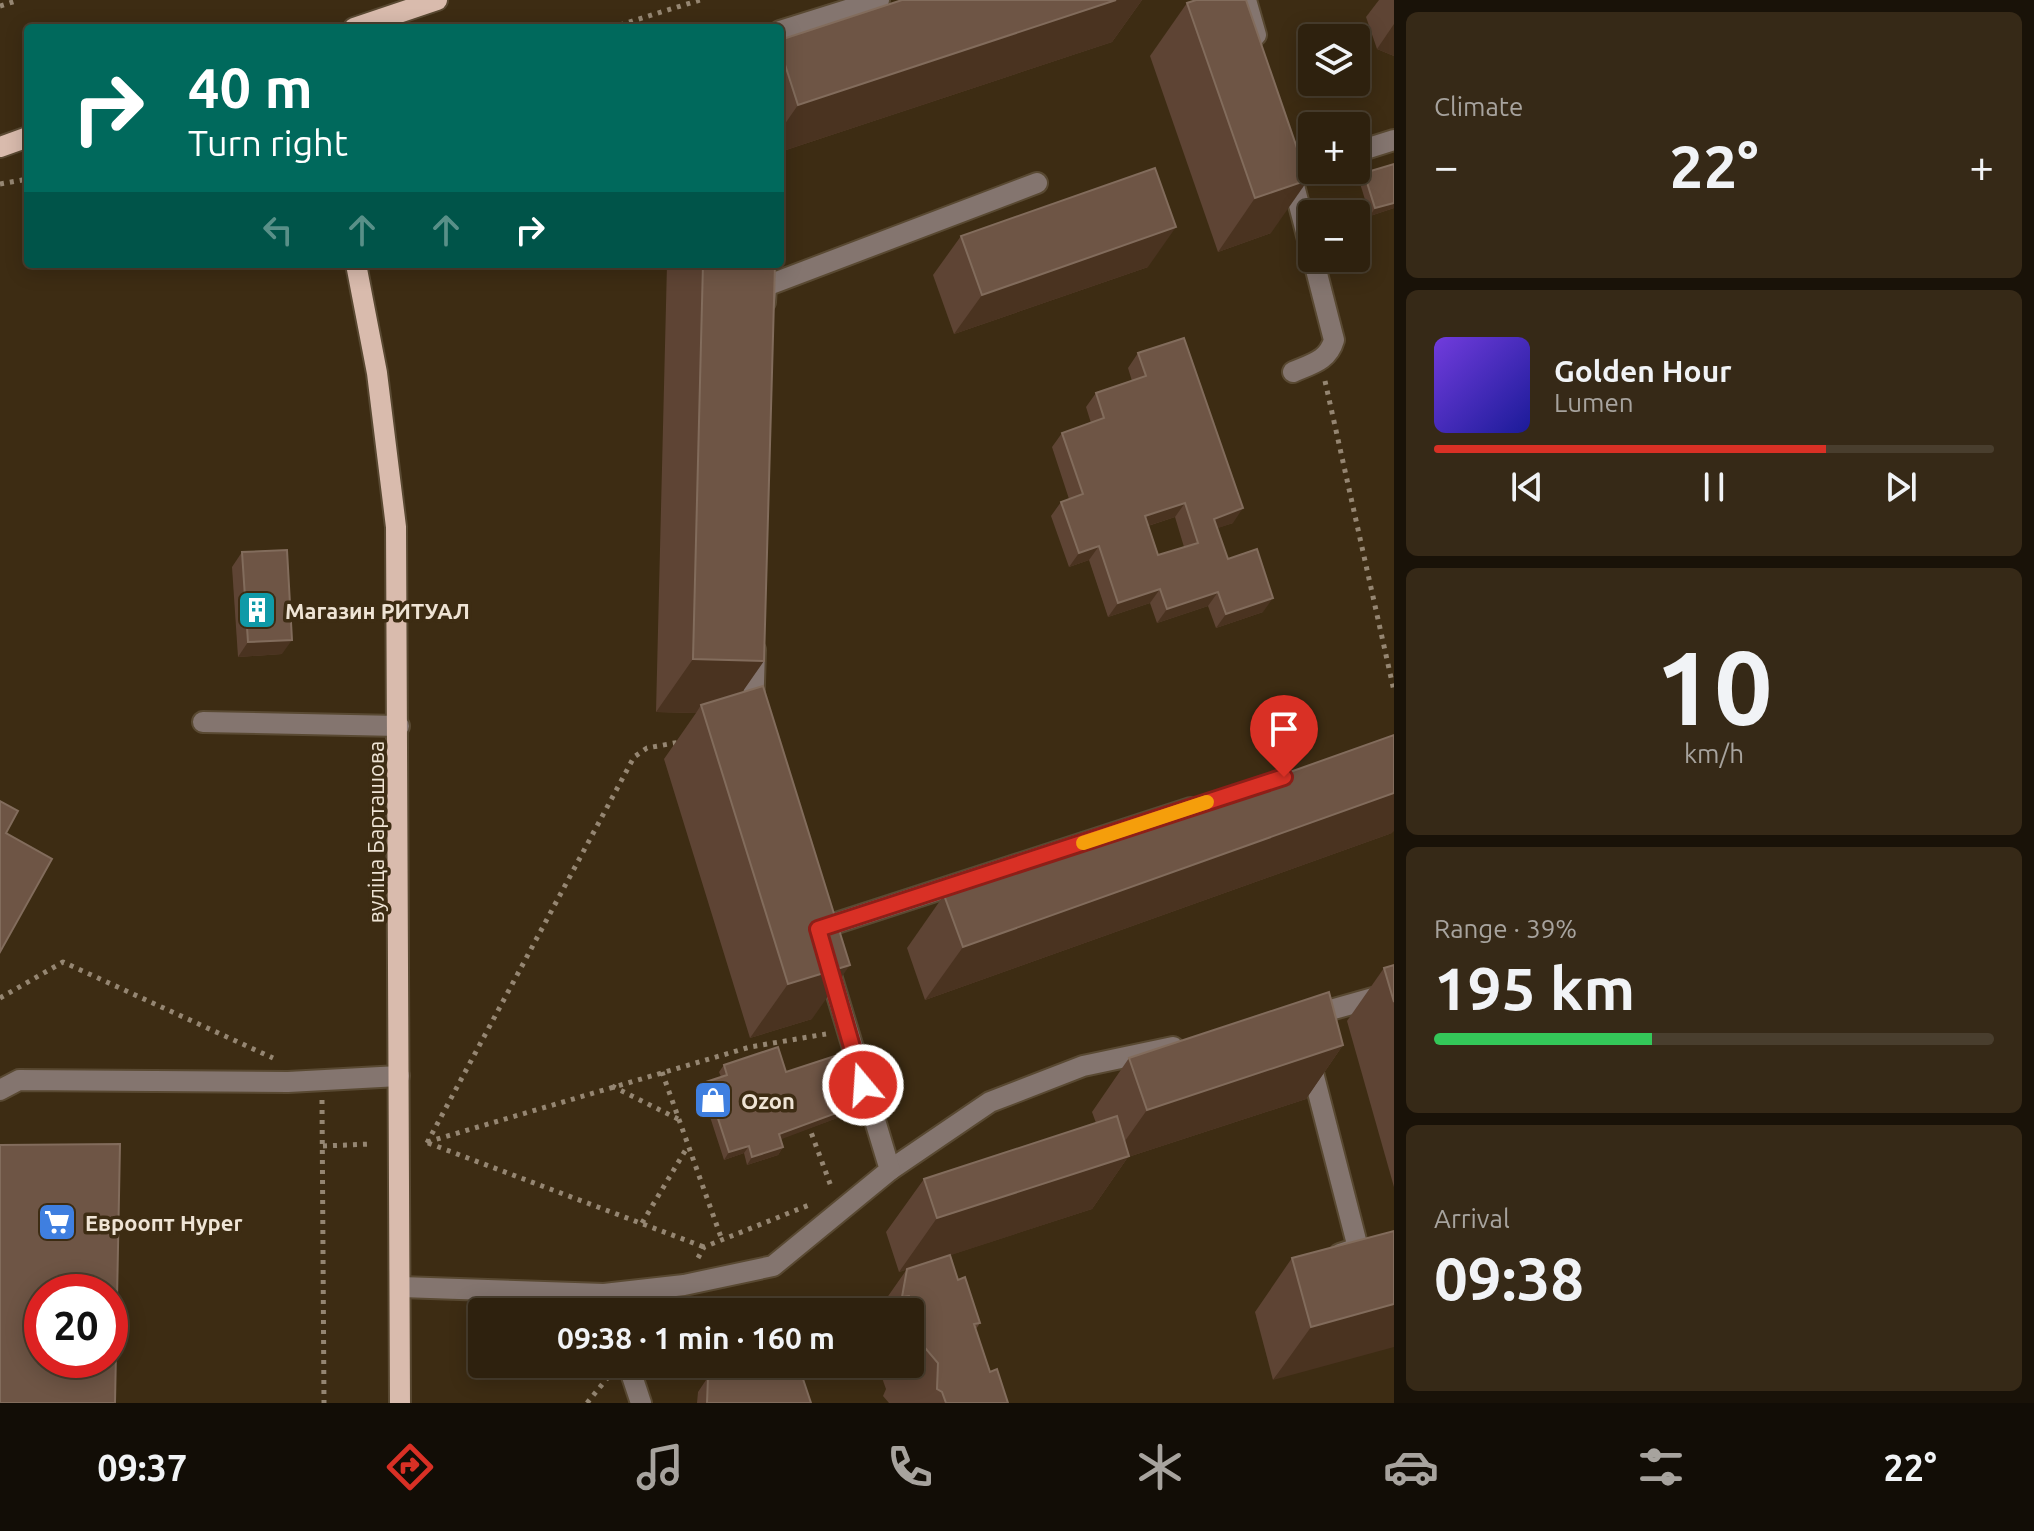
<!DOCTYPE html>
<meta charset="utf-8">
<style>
body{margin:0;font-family:Ubuntu,sans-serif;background:#362917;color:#f1f3f6;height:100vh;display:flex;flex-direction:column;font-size:30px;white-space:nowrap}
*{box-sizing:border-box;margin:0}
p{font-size:26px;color:#a7a39e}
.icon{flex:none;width:44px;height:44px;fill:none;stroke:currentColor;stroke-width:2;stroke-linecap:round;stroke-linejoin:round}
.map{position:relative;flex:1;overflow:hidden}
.side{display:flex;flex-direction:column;gap:12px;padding:12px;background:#191208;width:640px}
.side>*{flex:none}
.guide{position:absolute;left:24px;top:24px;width:760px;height:244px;border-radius:8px;box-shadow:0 4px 20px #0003,0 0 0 2px #493e2e;background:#00695c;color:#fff;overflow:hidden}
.controls{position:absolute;left:1298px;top:24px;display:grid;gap:16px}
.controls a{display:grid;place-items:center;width:72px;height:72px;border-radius:8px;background:#2e210e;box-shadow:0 4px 20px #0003,0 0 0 2px #493e2e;font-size:40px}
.speed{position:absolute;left:24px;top:1274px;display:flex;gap:16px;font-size:40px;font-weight:700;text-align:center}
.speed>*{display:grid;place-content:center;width:104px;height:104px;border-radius:50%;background:#2e210e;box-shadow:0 4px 20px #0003,0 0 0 2px #493e2e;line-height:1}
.speed .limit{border:12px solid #d22;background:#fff;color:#111}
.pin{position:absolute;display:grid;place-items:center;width:68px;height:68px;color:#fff;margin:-82px -34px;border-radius:50% 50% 50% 0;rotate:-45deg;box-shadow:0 0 8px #0007}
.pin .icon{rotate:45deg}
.me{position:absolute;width:88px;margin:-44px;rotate:342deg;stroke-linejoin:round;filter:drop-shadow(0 0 6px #0008)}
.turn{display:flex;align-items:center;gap:28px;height:168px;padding:0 32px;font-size:36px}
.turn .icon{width:104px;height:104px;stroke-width:2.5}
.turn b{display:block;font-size:56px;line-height:68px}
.lanes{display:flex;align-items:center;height:76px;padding:0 32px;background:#0003;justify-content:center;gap:40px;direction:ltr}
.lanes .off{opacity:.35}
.big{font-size:60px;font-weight:700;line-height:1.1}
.side .card{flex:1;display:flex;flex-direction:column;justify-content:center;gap:12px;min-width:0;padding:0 28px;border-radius:12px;background:#362917}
.side .dial{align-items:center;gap:0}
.dial b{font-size:104px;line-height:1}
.song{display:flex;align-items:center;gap:24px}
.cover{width:96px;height:96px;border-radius:12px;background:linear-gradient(135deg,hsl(260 70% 55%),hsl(240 70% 35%))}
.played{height:8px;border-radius:4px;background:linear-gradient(90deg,#d93025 70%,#493e2e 70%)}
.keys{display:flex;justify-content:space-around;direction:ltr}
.heat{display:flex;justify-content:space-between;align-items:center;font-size:44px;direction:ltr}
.charge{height:12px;border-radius:6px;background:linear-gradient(90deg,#34c759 39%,#493e2e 0)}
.trip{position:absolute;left:468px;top:1298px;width:456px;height:80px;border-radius:8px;background:#2e210e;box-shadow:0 4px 20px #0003,0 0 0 2px #493e2e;font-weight:700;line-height:80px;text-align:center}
.tab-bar{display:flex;height:128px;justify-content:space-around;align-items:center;background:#120d06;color:#a7a39e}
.tab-bar .icon{width:56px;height:56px}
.tab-bar .selected{color:#d93025}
.tab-bar b{font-size:36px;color:#f1f3f6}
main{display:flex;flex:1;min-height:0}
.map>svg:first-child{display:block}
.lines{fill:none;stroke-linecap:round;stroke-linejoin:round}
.minor-casing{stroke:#594932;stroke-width:24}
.major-casing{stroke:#594932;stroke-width:24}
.path{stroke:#958672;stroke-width:5;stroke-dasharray:4 6;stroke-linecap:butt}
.minor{stroke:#84756f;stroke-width:20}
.major{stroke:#d9bbad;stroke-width:20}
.wall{fill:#5e4434;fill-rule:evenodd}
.shaded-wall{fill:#4a3320}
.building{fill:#6e5545;stroke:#826c5c;stroke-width:2;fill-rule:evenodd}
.route-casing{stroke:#8d1f18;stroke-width:20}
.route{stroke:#d93025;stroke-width:14}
.slow{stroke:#f59e0b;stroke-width:14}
.labels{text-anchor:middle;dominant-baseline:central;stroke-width:7;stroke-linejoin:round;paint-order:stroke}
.poi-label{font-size:22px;font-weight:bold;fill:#efe4d5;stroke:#3d2c13;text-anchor:start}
.street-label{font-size:22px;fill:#efe4d5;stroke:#3d2c13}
</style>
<main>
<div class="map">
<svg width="1394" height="1403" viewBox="0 0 1394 1403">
<rect width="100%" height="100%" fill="#3d2c13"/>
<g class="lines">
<g class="minor-casing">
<g id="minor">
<path d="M1246,0L1256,35"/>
<path d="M780,31L879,0"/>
<path d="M1356,152L1394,140"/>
<path d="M1290,170L1312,255"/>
<path d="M1291,173L1312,166"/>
<path d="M765,302L766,286L1037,183"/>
<path d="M1293,372C1311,364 1328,361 1334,340L1313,258"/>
<path d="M753,714L755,650"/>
<path d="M203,722L399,726"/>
<path d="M818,929L1191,808"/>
<path d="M1309,1016L1394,992"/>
<path d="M1310,1061L1358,1248L1340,1254"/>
<path d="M0,1090L19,1080L288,1082L399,1076"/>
<path d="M890,1170L990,1102L1083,1066L1173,1047"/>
<path d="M401,1287L604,1294L684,1285L773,1266L890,1170L827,962"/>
<path d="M628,1364L641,1403"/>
</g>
</g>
<g class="major-casing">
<g id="major">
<path d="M354,28L437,0"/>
<path d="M0,147L28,137"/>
<path d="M356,264L377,373L396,527L400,1403"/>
</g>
</g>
<g class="path">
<path d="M0,6L19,0"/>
<path d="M610,28L700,0"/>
<path d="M0,184L28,179"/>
<path d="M1325,381L1394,691"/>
<path d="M0,998L63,962L273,1058"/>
<path d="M662,1072L722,1240"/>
<path d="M612,1086L678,1119"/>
<path d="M322,1100L324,1403"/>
<path d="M808,1124L832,1189"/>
<path d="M427,1142L750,1047L826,1034"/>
<path d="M427,1143L634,757L647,748L680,742"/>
<path d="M428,1143L704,1247"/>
<path d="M323,1146L370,1144"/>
<path d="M642,1223L688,1146"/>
<path d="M698,1258L704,1247L809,1205"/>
<path d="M587,1403L609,1376"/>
</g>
<use href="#minor" class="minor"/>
<use href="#major" class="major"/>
</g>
<g class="wall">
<path d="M902,0H1142L1112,42L780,152V40Z"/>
<path d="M1379,0H1394V56L1377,49L1366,17Z"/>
<path d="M1187,3L1271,233L1218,252L1150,56Z"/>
<path d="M1394,164V208L1370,216L1359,180L1364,173Z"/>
<path d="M961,236L1148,267L954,334L933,275Z"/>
<path d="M667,264H775L742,693L812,1019L750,1038L664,759L696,713L656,712Z"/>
<path d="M1138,353L1233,523L1217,528L1228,559L1263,612L1216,628L1208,606L1157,623L1150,603L1108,617L1089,560L1069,567L1051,516L1061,502L1069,499L1052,447L1062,433L1091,423L1086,407L1096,393L1132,381L1128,368ZM1175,517L1184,547L1158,555L1148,526Z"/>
<path d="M242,552L282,654L238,657L232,567Z"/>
<path d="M1392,833L925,1000L907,948L944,895Z"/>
<path d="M1394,965V1187L1347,1021L1384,968Z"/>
<path d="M1343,1045L1306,1099L1128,1157L1092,1209L950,1255L958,1280L980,1323L976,1329L990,1372L1008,1403H889L883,1396L886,1389L877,1364H910V1312H877L907,1269L930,1262L899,1272L886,1232L924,1179L1096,1123L1092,1112L1129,1058Z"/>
<path d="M724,1065L786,1072L856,1111L780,1139L783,1147L778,1155L747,1165L744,1153L724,1160L701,1089L706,1082L721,1077L719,1072Z"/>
<path d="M1394,1231L1273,1380L1255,1312L1292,1258Z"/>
<path d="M736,1366L811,1403H697L698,1392L708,1377Z"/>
</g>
<g class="shaded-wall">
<path d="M1116,0H1142L1112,42L780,152V131L798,105Z"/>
<path d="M1394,24V56L1377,49Z"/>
<path d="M1308,180L1271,233L1218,252L1255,198Z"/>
<path d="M1394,203V208L1370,216L1375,208Z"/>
<path d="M1176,227L1148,267L954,334L982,295Z"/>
<path d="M1185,503L1175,517L1135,530L1145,516Z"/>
<path d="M1243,508L1233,523L1204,533L1214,519Z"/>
<path d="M1099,546L1089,560L1069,567L1079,553Z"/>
<path d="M1160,589L1150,603L1108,617L1118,603Z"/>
<path d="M1218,592L1208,606L1157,623L1167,609Z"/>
<path d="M1273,598L1263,612L1216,628L1226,614Z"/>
<path d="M292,640L282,654L238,657L248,642Z"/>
<path d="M693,659L764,661L727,714L701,705L696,713L656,712Z"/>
<path d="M1394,793V831L1392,833L925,1000L963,947Z"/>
<path d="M850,965L812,1019L750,1038L788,984Z"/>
<path d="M1343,1045L1306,1099L1128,1157L1092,1209L899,1272L937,1218L1110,1162L1147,1110Z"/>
<path d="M861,1104L856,1111L774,1142L779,1134Z"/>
<path d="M749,1146L744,1153L724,1160L729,1152Z"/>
<path d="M783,1147L778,1155L747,1165L752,1157Z"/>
<path d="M909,1296L898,1312H892L902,1297Z"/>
<path d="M1394,1304V1347L1273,1380L1311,1327Z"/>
</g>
<g class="building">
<path d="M902,0H1116L798,105L780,49V40Z"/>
<path d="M1196,0H1246L1308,180L1255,198L1187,3Z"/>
<path d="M1394,164V203L1375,208L1364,173Z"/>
<path d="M1155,168L1176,227L982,295L961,236Z"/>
<path d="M703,264H775L764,661L693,659Z"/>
<path d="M1184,338L1243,508L1214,519L1228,559L1257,549L1273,598L1226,614L1218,592L1167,609L1160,589L1118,603L1099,546L1079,553L1061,502L1083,494L1062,433L1104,418L1096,393L1146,376L1138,353ZM1185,503L1198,543L1158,555L1145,516Z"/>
<path d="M287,550L292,640L248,642L242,552Z"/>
<path d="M763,686L850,965L788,984L701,705Z"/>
<path d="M1394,735V793L963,947L944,895Z"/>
<path d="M0,801L18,811L6,833L52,859L0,952Z"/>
<path d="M1394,965V1002L1384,968Z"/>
<path d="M1329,992L1343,1045L1147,1110L1129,1058Z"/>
<path d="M778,1047L786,1072L844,1053L861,1104L779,1134L783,1147L752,1157L749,1146L729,1152L706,1082L727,1075L724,1065Z"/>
<path d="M1117,1116L1129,1156L937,1218L924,1179Z"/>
<path d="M120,1144L115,1403H0V1145ZM42,1292H110V1360H42Z"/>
<path d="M1394,1231V1304L1311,1327L1292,1258Z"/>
<path d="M950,1255L958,1280L965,1277L980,1323L974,1324L990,1372L997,1369L1008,1403H946L942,1392L937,1389L938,1363L920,1342L924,1335L909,1296L902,1297L907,1269Z"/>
<path d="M719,1364H735L736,1366L742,1364H798L811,1403H707L708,1377Z"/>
</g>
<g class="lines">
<g class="route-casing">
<path id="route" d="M863,1085L818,929L1284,777"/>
</g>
<use href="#route" class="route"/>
<path class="slow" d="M1083,843L1207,802"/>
</g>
<defs>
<g id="building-square" transform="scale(2)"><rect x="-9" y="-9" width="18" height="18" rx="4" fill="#0f9aa8" stroke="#3d2c13"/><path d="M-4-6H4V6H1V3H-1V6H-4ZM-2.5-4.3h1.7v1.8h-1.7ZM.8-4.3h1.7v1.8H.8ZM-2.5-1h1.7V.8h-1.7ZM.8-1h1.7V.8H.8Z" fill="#fff"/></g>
<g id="shop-square" transform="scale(2)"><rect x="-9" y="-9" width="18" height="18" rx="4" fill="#3f7fe0" stroke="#3d2c13"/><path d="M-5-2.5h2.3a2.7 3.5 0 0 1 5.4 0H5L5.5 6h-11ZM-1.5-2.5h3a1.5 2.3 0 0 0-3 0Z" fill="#fff"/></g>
<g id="supermarket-square" transform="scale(2)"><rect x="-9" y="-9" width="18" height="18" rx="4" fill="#3f7fe0" stroke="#3d2c13"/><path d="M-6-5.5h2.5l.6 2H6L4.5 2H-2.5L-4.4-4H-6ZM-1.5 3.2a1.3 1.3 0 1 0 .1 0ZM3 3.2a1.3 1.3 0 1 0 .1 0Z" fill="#fff"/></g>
</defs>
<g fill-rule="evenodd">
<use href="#building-square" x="257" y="610"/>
<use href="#shop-square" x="713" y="1100"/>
<use href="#supermarket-square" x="57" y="1222"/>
</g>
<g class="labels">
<g class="poi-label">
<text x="285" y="610">Магазин РИТУАЛ</text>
<text x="741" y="1100">Ozon</text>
<text x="85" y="1222">Евроопт Hyper</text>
</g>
<g class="street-label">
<text transform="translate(375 832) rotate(-90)">вуліца Барташова</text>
</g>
</g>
</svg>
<div class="controls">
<a><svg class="icon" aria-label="layers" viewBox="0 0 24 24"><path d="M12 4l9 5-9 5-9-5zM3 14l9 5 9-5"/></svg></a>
<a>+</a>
<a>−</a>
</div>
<div class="speed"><div class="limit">20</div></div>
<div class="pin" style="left:1284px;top:777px;background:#d93025"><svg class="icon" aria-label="arrive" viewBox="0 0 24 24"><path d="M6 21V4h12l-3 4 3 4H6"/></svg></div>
<svg class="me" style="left:863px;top:1085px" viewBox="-20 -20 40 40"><circle r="17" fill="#d93025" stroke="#fff" stroke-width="3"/><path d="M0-11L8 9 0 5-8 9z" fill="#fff"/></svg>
<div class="trip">09:38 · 1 min · 160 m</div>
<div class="guide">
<div class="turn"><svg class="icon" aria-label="right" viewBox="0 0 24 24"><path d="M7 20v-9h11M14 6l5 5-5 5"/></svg><div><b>40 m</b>Turn right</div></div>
<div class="lanes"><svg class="icon off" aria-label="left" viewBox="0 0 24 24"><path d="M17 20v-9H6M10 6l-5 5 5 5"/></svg><svg class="icon off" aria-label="ahead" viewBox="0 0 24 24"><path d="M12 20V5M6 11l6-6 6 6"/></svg><svg class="icon off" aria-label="ahead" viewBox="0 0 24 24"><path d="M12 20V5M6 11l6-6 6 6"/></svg><svg class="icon" aria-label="right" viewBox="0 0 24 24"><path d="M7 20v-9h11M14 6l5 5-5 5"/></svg></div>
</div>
</div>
<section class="side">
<div class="card"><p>Climate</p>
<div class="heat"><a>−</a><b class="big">22°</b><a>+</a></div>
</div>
<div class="card">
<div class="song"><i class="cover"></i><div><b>Golden Hour</b><p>Lumen</p></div></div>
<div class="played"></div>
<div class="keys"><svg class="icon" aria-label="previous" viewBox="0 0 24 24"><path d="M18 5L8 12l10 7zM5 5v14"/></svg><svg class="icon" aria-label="pause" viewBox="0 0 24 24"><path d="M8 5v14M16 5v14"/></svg><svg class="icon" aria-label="next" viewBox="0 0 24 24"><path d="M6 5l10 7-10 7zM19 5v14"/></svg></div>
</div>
<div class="card dial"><b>10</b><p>km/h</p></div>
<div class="card"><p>Range · 39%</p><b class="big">195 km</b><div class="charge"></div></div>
<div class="card"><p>Arrival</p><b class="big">09:38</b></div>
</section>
</main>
<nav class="tab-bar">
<b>09:37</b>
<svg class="icon selected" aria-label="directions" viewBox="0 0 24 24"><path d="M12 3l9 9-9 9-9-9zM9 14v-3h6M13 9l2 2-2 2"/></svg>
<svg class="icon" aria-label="music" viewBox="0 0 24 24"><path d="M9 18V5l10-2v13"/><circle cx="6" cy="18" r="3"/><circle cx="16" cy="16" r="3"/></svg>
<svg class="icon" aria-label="phone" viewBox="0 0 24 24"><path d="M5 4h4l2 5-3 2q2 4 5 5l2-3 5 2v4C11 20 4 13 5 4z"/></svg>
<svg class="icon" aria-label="climate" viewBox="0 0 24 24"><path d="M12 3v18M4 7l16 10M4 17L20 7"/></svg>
<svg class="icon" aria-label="car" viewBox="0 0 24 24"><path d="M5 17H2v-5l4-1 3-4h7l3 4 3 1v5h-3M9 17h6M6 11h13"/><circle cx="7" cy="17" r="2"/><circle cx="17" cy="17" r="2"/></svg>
<svg class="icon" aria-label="filters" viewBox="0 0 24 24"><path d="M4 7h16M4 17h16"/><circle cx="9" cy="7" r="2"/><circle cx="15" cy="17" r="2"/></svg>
<b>22°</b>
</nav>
